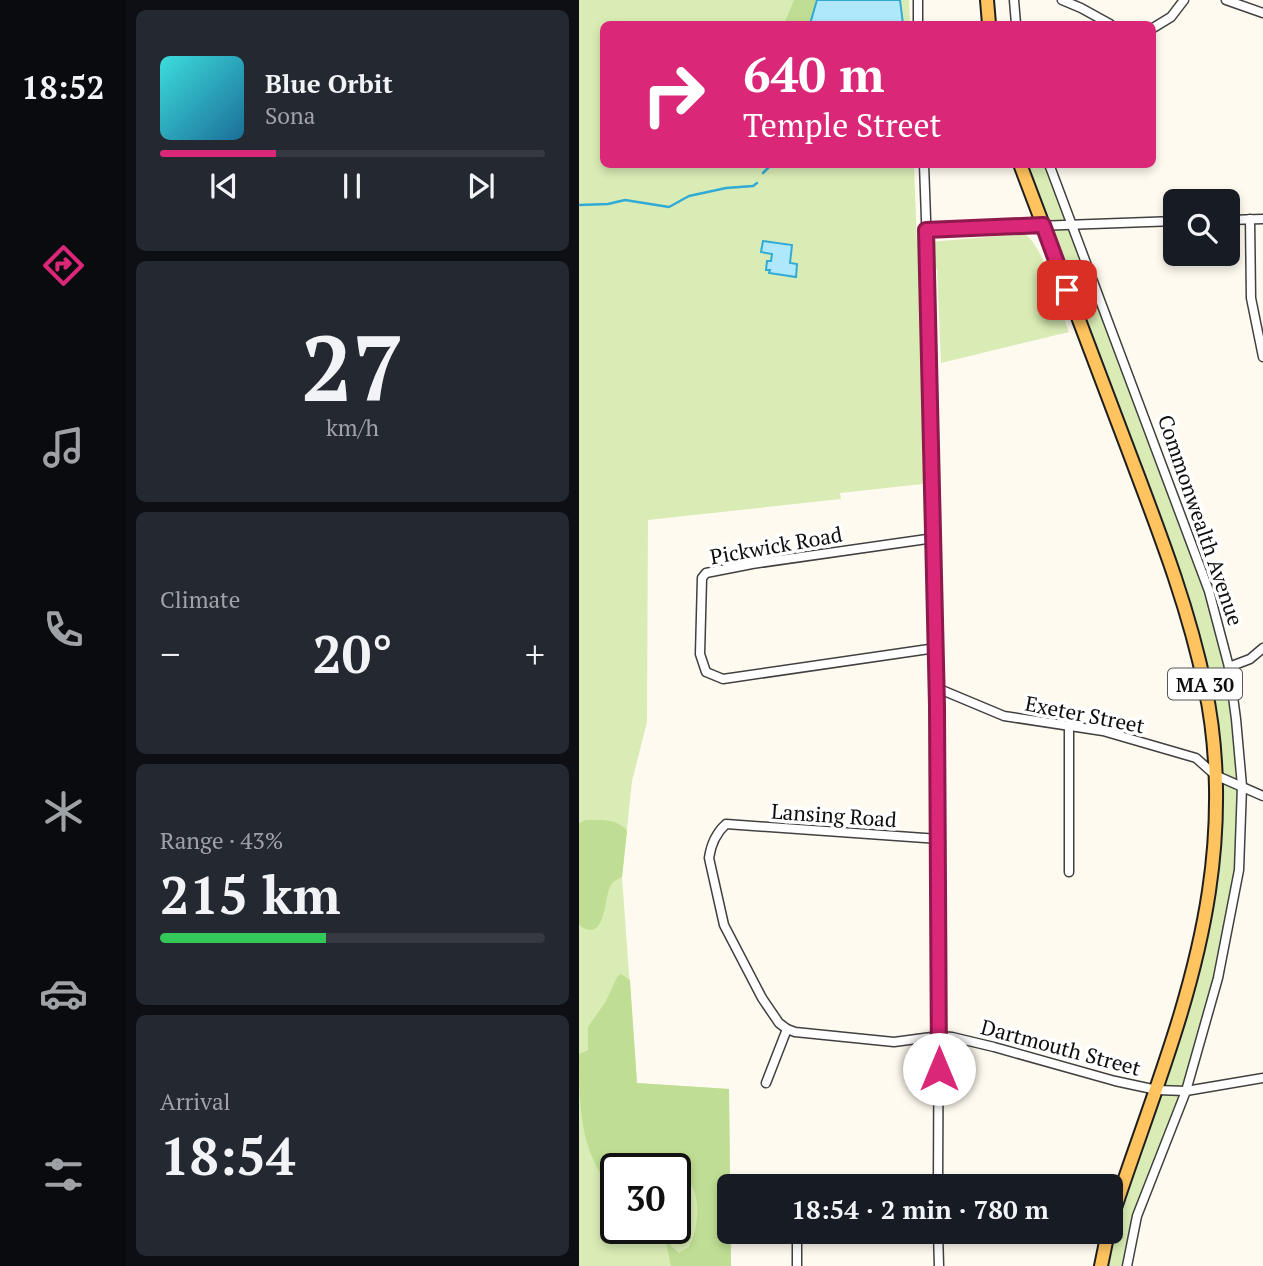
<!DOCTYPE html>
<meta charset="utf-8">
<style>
body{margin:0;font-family:"PT Serif",serif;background:#242831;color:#f1f3f6;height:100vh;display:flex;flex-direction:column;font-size:26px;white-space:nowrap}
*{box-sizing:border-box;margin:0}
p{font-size:23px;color:#9ea1a6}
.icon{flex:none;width:38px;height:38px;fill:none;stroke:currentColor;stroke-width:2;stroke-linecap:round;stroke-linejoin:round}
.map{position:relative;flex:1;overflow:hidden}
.panel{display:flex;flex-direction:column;gap:10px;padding:10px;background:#0d0f14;width:453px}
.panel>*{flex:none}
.hud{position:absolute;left:21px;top:21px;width:556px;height:147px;border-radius:10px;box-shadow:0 4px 10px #0003;background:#db2777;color:#fff;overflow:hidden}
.buttons{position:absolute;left:584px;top:189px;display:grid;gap:14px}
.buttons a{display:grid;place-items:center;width:77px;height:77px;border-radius:10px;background:#171b24;box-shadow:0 4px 10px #0003;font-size:35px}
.speed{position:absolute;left:21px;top:1153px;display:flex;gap:14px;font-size:35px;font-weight:700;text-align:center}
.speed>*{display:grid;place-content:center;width:91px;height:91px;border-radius:50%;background:#171b24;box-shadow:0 4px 10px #0003;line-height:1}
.speed .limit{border:4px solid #111;border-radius:10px;background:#fff;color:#111}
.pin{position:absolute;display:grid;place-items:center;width:60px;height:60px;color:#fff;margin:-30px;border-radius:14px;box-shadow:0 4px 10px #0006}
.me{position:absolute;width:77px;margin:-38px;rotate:0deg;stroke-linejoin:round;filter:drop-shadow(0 0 5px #0008)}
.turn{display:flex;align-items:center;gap:24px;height:147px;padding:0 28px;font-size:32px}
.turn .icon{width:91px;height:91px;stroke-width:2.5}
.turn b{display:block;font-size:49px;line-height:60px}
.big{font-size:52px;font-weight:700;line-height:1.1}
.panel .card{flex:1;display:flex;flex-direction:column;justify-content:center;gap:10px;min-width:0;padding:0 24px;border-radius:10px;background:#242831}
.panel .dial{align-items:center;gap:0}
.dial b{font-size:91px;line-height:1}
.song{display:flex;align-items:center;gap:21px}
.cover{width:84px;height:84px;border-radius:10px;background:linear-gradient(135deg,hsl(180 70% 55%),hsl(200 70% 35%))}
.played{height:7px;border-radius:4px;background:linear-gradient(90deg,#db2777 30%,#363941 30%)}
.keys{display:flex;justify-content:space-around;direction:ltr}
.heat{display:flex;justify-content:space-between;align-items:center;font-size:38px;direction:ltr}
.charge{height:10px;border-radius:5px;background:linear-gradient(90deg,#34c759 43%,#363941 0)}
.trip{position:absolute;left:138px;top:1174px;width:406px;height:70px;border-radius:10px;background:#171b24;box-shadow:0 4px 10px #0003;font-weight:700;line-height:70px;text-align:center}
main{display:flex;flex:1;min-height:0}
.tabs{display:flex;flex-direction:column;width:126px;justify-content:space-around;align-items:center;background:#090b0e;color:#9ea1a6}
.tabs .icon{width:49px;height:49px}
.tabs .on{color:#db2777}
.tabs b{font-size:32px;color:#f1f3f6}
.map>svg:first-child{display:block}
.green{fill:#d9ecb5;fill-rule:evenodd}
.forest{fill:#bfde93}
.water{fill:#afe8fa;stroke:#31aad6;stroke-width:2}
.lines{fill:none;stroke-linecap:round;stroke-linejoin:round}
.stream{stroke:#31aad6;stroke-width:2.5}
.minor-casing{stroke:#414141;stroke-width:11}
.primary-casing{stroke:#1f1f1f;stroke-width:16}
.minor{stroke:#fff;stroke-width:8}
.primary{stroke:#ffc35f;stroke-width:12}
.route-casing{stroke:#8e194d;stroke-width:18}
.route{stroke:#db2777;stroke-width:12}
.labels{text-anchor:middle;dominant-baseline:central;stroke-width:7;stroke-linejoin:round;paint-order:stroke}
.shield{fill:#fff;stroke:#565656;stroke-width:2}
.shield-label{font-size:19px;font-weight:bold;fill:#0e0e0e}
.street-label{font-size:21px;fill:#0e0e0e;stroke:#fff}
</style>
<main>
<nav class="tabs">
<b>18:52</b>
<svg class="icon on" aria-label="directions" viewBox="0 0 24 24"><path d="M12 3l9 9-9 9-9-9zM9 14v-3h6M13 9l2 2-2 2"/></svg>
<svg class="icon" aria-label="music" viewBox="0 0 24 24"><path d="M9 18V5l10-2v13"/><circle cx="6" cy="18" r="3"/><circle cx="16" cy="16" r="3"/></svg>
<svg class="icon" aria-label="phone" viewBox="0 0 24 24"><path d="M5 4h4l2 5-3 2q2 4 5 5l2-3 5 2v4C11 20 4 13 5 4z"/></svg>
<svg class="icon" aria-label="climate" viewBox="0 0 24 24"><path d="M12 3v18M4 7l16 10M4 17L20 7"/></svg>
<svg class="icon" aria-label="car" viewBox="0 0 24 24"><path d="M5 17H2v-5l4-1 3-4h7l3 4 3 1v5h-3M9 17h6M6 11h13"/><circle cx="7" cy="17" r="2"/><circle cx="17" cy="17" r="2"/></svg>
<svg class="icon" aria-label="filters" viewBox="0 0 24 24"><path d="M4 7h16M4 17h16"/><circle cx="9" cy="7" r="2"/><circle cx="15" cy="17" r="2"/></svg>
</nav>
<section class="panel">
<div class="card">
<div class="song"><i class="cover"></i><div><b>Blue Orbit</b><p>Sona</p></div></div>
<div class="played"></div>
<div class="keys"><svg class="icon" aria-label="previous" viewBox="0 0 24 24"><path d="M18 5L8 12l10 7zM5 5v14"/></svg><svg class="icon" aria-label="pause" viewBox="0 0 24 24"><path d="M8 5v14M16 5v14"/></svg><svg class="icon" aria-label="next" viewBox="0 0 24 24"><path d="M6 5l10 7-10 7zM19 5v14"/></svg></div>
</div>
<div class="card dial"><b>27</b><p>km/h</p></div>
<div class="card"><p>Climate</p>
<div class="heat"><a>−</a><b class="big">20°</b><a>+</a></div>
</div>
<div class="card"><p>Range · 43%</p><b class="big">215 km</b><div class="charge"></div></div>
<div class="card"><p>Arrival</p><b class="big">18:54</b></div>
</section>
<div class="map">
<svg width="684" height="1266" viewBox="0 0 684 1266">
<rect width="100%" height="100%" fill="#fffaef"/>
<g class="green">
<path d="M0,0H330L331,24H24V164L335,165L338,243L445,234C464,243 482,310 490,332L362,363L358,269H340L344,366L342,368L344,484L261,493L262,499L69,520L68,722L53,781L43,877L58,1083L150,1089L152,1266H0ZM37,1169H96V1228H37Z"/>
<path d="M441,165H470L642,633L662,786L660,870L622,1039L558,1216L548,1266H522L532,1232V1220L620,943L636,809L619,657Z"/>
</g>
<g class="forest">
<path d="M215,0H238L231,24H205Z"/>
<path d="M7,820C23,820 38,818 48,831L43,877C37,880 34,881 31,887C25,898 27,945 0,925V823Z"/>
<path d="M42,974L51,980L58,1083L150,1089L152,1266H92L84,1229H91L92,1246L100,1253L110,1247C120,1228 125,1186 101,1175L96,1180V1169H37V1186H31C0,1150 0,1101 0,1054L9,1050V1027L27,1001L38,977Z"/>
</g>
<g class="water">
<path d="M238,0H321L324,24H231Z"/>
<path d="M184,241L213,245L211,263L218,264L217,277L190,273L191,270H187L188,261H192L193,254L182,252Z"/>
</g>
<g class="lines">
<g class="stream">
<path d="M184,173L193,164"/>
<path d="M0,205L29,204L46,200L90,207L110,196L147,188L174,186L178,183"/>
</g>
<g class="minor-casing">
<g id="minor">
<path d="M339,0V24"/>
<path d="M435,0L437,24"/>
<path d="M483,0L502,8L531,24"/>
<path d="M647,0L684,13"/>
<path d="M574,28L592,17L605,0"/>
<path d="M345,164C358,505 361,846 359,1186"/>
<path d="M470,164L630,591L650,667L657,719L663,786L660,870L639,978L607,1091L558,1216L548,1266"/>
<path d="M671,219L672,298L684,357"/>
<path d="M649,220L684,219"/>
<path d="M347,230L597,221"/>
<path d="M355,538L173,564L127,573L123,578L121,654L127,672L144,679L357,648"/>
<path d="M650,667L671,659L684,648"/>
<path d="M358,688L425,716L524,731L617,758L636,775L684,796"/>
<path d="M490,727V872"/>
<path d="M360,839L147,824C137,833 132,844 130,858L145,925L183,998L200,1023L208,1029L216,1032L315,1042L360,1036L373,1037L415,1047L536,1081L578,1090L607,1091L684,1078"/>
<path d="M187,1083L208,1029"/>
<path d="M218,1232V1266"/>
<path d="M359,1232L360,1266"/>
</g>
</g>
<g class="primary-casing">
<g id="primary">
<path d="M408,0L410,24"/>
<path d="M441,164C478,263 516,361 553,460C581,534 610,609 626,687C640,752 640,825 630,891C613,1005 567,1112 532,1220"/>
<path d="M522,1266L529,1232"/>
</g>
</g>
<use href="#minor" class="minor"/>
<use href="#primary" class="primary"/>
</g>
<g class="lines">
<g class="route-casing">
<path id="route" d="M360,1069L358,706L347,230L464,225L488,290"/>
</g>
<use href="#route" class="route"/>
</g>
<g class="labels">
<rect class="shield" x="589" y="668.5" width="74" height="31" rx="5"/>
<g class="shield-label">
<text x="626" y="684">MA 30</text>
</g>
<g class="street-label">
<text transform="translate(622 520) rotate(71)">Commonwealth Avenue</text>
<text transform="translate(197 545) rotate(-10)">Pickwick Road</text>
<text transform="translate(506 714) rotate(11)">Exeter Street</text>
<text transform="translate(255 815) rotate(4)">Lansing Road</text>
<text transform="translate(482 1047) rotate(15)">Dartmouth Street</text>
</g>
</g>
</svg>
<div class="buttons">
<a><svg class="icon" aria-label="search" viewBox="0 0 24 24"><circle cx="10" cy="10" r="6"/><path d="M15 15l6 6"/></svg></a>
</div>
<div class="speed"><div class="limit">30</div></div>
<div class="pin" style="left:488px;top:290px;background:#d93025"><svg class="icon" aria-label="arrive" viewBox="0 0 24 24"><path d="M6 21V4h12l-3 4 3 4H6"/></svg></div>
<svg class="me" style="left:360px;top:1069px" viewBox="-20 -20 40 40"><circle r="19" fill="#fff"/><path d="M0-13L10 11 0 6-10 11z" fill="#db2777"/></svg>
<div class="trip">18:54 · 2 min · 780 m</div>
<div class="hud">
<div class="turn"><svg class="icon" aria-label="right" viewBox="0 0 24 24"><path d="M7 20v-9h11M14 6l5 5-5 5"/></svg><div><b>640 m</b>Temple Street</div></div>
</div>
</div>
</main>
